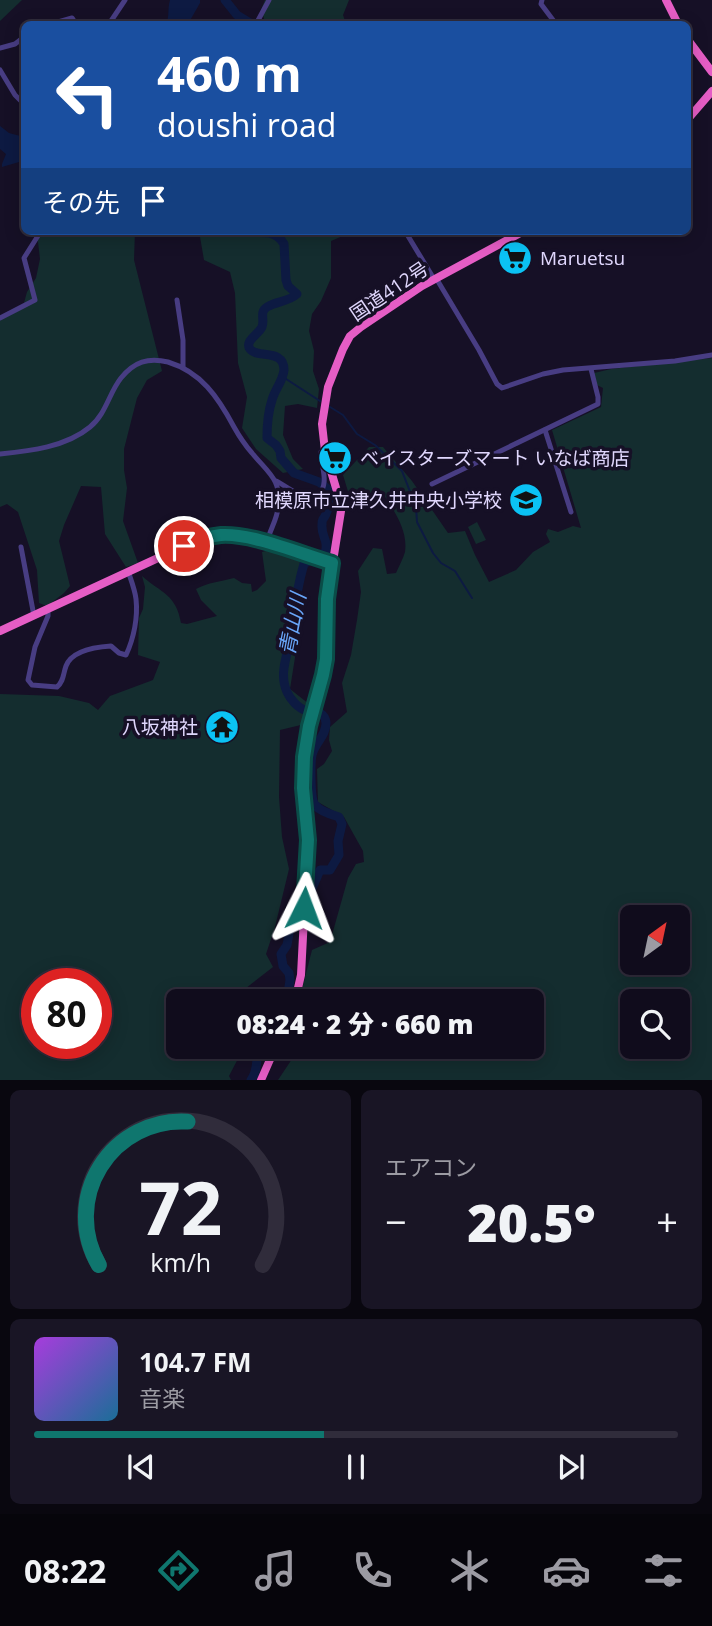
<!DOCTYPE html>
<html lang="ja">
<meta charset="utf-8">
<style>
body{margin:0;font-family:"Open Sans","Noto Sans JP",sans-serif;background:#191525;color:#f1f3f6;height:100vh;display:flex;flex-direction:column;font-size:26px;white-space:nowrap}
*{box-sizing:border-box;margin:0}
p{font-size:23px;color:#9c9ba3}
.icon{flex:none;width:38px;height:38px;fill:none;stroke:currentColor;stroke-width:2;stroke-linecap:round;stroke-linejoin:round}
.map{position:relative;height:1080px;overflow:hidden}
.drawer{display:flex;flex-direction:column;gap:10px;padding:10px;background:#09070f;flex:1}
.drawer>*{flex:none}
.banner{position:absolute;left:21px;top:21px;width:670px;height:214px;border-radius:10px;box-shadow:0 4px 18px #0003,0 0 0 2px #302c3b;background:#1a4fa0;color:#fff;overflow:hidden}
.needle{width:46px;rotate:33deg}
.fabs{position:absolute;left:620px;top:905px;display:grid;gap:14px}
.fabs a{display:grid;place-items:center;width:70px;height:70px;border-radius:10px;background:#100c1c;box-shadow:0 4px 18px #0003,0 0 0 2px #302c3b;font-size:35px}
.speed{position:absolute;left:21px;top:968px;display:flex;gap:14px;font-size:35px;font-weight:700;text-align:center}
.speed>*{display:grid;place-content:center;width:91px;height:91px;border-radius:50%;background:#100c1c;box-shadow:0 4px 18px #0003,0 0 0 2px #302c3b;line-height:1}
.speed .limit{border:10px solid #d22;background:#fff;color:#111}
.pin{position:absolute;display:grid;place-items:center;width:60px;height:60px;color:#fff;margin:-30px;border:4px solid #fff;border-radius:50%;box-shadow:0 2px 7px #0007}
.me{position:absolute;width:77px;margin:-38px;rotate:3deg;stroke-linejoin:round;filter:drop-shadow(0 0 5px #0008)}
.turn{display:flex;align-items:center;gap:24px;height:147px;padding:0 21px;font-size:32px}
.turn .icon{width:91px;height:91px;stroke-width:2.5}
.turn b{display:block;font-size:49px;line-height:60px}
.then{display:flex;align-items:center;height:66px;padding:0 21px;background:#0003;gap:14px;font-size:26px}
.big{font-size:52px;font-weight:800;line-height:1.1}
.drawer .widget{flex:1;display:flex;flex-direction:column;justify-content:center;gap:10px;min-width:0;padding:0 24px;border-radius:10px;background:#191525}
.drawer .dial{align-items:center;gap:0}
.dial svg{height:182px;overflow:visible;fill:none;stroke:#302c3b;stroke-width:7;stroke-linecap:round;text-anchor:middle}
.dial text{fill:#f1f3f6;stroke:none}
.song{display:flex;align-items:center;gap:21px}
.cover{width:84px;height:84px;border-radius:10px;background:linear-gradient(135deg,hsl(280 70% 55%),hsl(200 70% 35%))}
.played{height:7px;border-radius:4px;background:linear-gradient(90deg,#0f766e 45%,#302c3b 45%)}
.keys{display:flex;justify-content:space-around;direction:ltr}
.heat{display:flex;justify-content:space-between;align-items:center;font-size:38px;direction:ltr}
.drawer .tiles{flex:1;display:grid;gap:10px;grid-template-columns:1fr 1fr}
.widget:last-child{grid-column:span 2}
.trip{position:absolute;left:166px;top:989px;width:378px;height:70px;border-radius:10px;background:#100c1c;box-shadow:0 4px 18px #0003,0 0 0 2px #302c3b;font-weight:800;line-height:70px;text-align:center}
.tabs{display:flex;height:112px;justify-content:space-around;align-items:center;background:#06050b;color:#9c9ba3}
.tabs .icon{width:49px;height:49px}
.tabs .active{color:#0f766e}
.tabs b{font-size:32px;color:#f1f3f6}
.map>svg:first-child{display:block}
.green{fill:#142d2f;fill-rule:evenodd}
.water{fill:#0d1a42}
.lines{fill:none;stroke-linecap:round;stroke-linejoin:round}
.stream{stroke:#0d1a42;stroke-width:2}
.river{stroke:#0d1a42;stroke-width:9}
.minor{stroke:#483d83;stroke-width:5}
.trunk{stroke:#e55dc5;stroke-width:8}
.route-casing{stroke:#0a4d48;stroke-width:18}
.route{stroke:#0f766e;stroke-width:12}
.labels{text-anchor:middle;dominant-baseline:central;stroke-width:7;stroke-linejoin:round;paint-order:stroke}
.poi-label{font-size:19px;fill:#e0d7fd;stroke:#161026;text-anchor:start}
.street-label{font-size:19px;fill:#e0d7fd;stroke:#161026}
.water-label{font-size:21px;font-style:italic;fill:#69a6f9;stroke:#161026}
</style>
<div class="map">
<svg width="712" height="1080" viewBox="0 0 712 1080">
<rect width="100%" height="100%" fill="#161026"/>
<g class="green">
<path d="M0,0H22L0,21Z"/>
<path d="M265,0H349L343,15L346,24H266L261,10Z"/>
<path d="M33,231H135L134,260L162,371L147,380L137,398L124,449V470L127,488L123,521L138,563L126,567L105,534L101,487L81,486L64,525L59,541L70,586L64,593L47,606L39,603L37,570L18,512L7,504L0,507V318L24,303L27,292L36,278L40,259L38,242Z"/>
<path d="M199,231H346L345,235L331,241V278L321,301L312,314L309,331L314,351L313,371L319,389L317,408L298,404L285,406L283,435L293,459L303,469L283,473L256,449L242,428L247,397L238,363L235,293L230,272L204,260Z"/>
<path d="M712,358V1080H278L300,1047L532,1046V1001H299L312,950L330,942L348,878L356,864L364,862L363,851L344,817L318,802L317,769L324,764L332,751L329,740L330,727L347,712L342,683L351,655L357,620L361,592L358,571L373,548L382,549L387,574L396,573C399,566 403,559 405,552C408,531 395,512 384,495L350,498L343,475L369,447H383L412,481L448,533L465,531L475,555L489,582L516,570L533,552L550,542L546,534L548,529L558,532L573,526L581,528L552,430L601,407L603,388L597,385L594,373L611,369ZM632,917H677V962H632ZM632,1001H677V1046H632Z"/>
<path d="M477,522L486,540L476,544L468,527Z"/>
<path d="M269,550L302,562L293,601L300,626L290,689L309,704L305,724L280,730L279,797L282,837L289,869L275,927L266,954L273,967L241,992L233,1001H178V1046L244,1047L229,1076L231,1080H0V694L59,696L89,703L98,710L110,696L153,680L160,662L138,655L139,618L143,609L145,587L142,576C161,593 176,594 181,623L187,624L217,616L201,600L196,589C209,582 219,582 234,578L242,583L251,584L252,592L257,590L266,581L262,552ZM37,984H96V1043H37Z"/>
</g>
<g class="water">
<path d="M170,0H200V3L188,24H166C170,15 167,11 170,0Z"/>
<path d="M0,126L9,133L24,137V163L19,162L2,167V164L6,154L0,149Z"/>
</g>
<g class="lines">
<g class="stream">
<path d="M283,377L320,401"/>
<path d="M330,407L343,415L357,434L375,445L402,471L416,507L417,522L433,553L441,563L455,571L472,598"/>
</g>
<g class="river">
<path d="M225,0L237,15L252,24"/>
<path d="M241,231C256,236 274,226 284,244L286,280L288,286L297,294C288,302 277,301 267,307C259,312 265,320 262,327C259,334 244,341 250,349C257,359 284,348 284,370C283,381 275,389 272,400C268,412 267,425 267,438L276,445L280,451L281,458L294,473L319,482L329,490C329,498 330,506 326,514C323,521 322,517 322,525C321,537 329,539 325,554H319L304,564C297,587 294,610 291,633C289,653 278,672 287,692C290,699 298,708 305,710C314,713 325,710 326,723C326,735 317,741 313,752C310,759 310,799 315,805C320,811 332,815 339,817L342,824L338,841L339,855L330,870H320L311,891L292,917L287,945L281,954L283,966L289,973L290,980L287,1001"/>
<path d="M251,1080C259,1070 255,1057 260,1046"/>
</g>
<g class="minor">
<path d="M542,0L541,4L556,24"/>
<path d="M51,24L72,18L76,24"/>
<path d="M109,24L125,0"/>
<path d="M256,24L269,0"/>
<path d="M0,48L15,44L24,37"/>
<path d="M0,70L15,95L24,104"/>
<path d="M405,231L434,279"/>
<path d="M436,278L479,350L497,384L502,388L543,374L563,370L675,361L712,355"/>
<path d="M177,300L183,340V367"/>
<path d="M0,318L35,300L24,258L41,231"/>
<path d="M545,430L571,512"/>
<path d="M0,454C30,451 66,447 90,427C106,414 109,393 121,378C134,362 148,357 168,362C201,372 218,397 234,427C239,436 245,445 252,453C268,473 282,479 278,508C277,520 269,531 267,543"/>
<path d="M276,481C290,488 301,500 318,496C330,483 321,467 321,452L325,451"/>
<path d="M432,484L598,404V397L591,369"/>
<path d="M21,547L34,616"/>
<path d="M48,609V616L35,647L28,680L32,685L57,687C64,681 63,674 66,666C72,650 96,647 111,646L119,653L126,655C134,638 138,617 136,599C135,590 131,580 128,571"/>
</g>
<g class="trunk">
<path d="M666,0L678,24"/>
<path d="M688,40L712,72"/>
<path d="M688,119L712,91"/>
<path d="M0,631L184,546C196,541 207,536 221,535C251,533 302,554 332,563"/>
<path d="M295,1001L301,975L308,840L303,788L304,757L309,726L323,675L325,659L327,599L341,511L339,498L325,451L322,424L328,387L343,349L350,336L361,327L422,286L524,231"/>
<path d="M261,1080L276,1046"/>
</g>
</g>
<g class="lines">
<g class="route-casing">
<path id="route" d="M184,546C196,541 208,536 221,535C252,533 301,554 332,563L327,599L326,659L323,675L309,726L304,757L303,788L308,840L304,908"/>
</g>
<use href="#route" class="route"/>
</g>
<defs>
<g id="supermarket-disc" transform="scale(1.75)"><circle r="9.5" fill="#0bc2f4" stroke="#161026"/><path d="M-6-5.5h2.5l.6 2H6L4.5 2H-2.5L-4.4-4H-6ZM-1.5 3.2a1.3 1.3 0 1 0 .1 0ZM3 3.2a1.3 1.3 0 1 0 .1 0Z" fill="#111"/></g>
<g id="school-disc" transform="scale(1.75)"><circle r="9.5" fill="#0bc2f4" stroke="#161026"/><path d="M0-5L7-2L0 1L-7-2ZM-4 1L0 2.5L4 1V4Q0 6-4 4Z" fill="#111"/></g>
<g id="temple-disc" transform="scale(1.75)"><circle r="9.5" fill="#0bc2f4" stroke="#161026"/><path d="M0-6L5-2H3V0L6.5 2.5H4V6H1.5V3h-3V6H-4V2.5H-6.5L-3 0V-2H-5Z" fill="#111"/></g>
</defs>
<g fill-rule="evenodd">
<use href="#supermarket-disc" x="515" y="258"/>
<use href="#supermarket-disc" x="335" y="458"/>
<use href="#school-disc" x="526" y="500"/>
<use href="#temple-disc" x="222" y="727"/>
</g>
<g class="labels">
<g class="poi-label">
<text x="540" y="258">Maruetsu</text>
<text x="360" y="458">ベイスターズマート いなば商店</text>
<text x="502" y="500" text-anchor="end">相模原市立津久井中央小学校</text>
<text x="198" y="727" text-anchor="end">八坂神社</text>
</g>
<g class="street-label">
<text transform="translate(389 291) rotate(-34)">国道412号</text>
</g>
<g class="water-label">
<text transform="translate(292 624) rotate(-79)">青山川</text>
</g>
</g>
</svg>
<div class="fabs">
<a><svg class="needle" viewBox="-14 -14 28 28"><path d="M0-13l5 13h-10z" fill="#e53935"/><path d="M0 13l5-13h-10z" fill="#9c9ba3"/></svg></a>
<a><svg class="icon" aria-label="search" viewBox="0 0 24 24"><circle cx="10" cy="10" r="6"/><path d="M15 15l6 6"/></svg></a>
</div>
<div class="speed"><div class="limit">80</div></div>
<div class="pin" style="left:184px;top:546px;background:#d93025"><svg class="icon" aria-label="arrive" viewBox="0 0 24 24"><path d="M6 21V4h12l-3 4 3 4H6"/></svg></div>
<svg class="me" style="left:304px;top:908px" viewBox="-20 -20 40 40"><path d="M0-17L14 15 0 8-14 15z" fill="#0f766e" stroke="#fff" stroke-width="4"/></svg>
<div class="trip">08:24 · 2 分 · 660 m</div>
<div class="banner">
<div class="turn"><svg class="icon" aria-label="left" viewBox="0 0 24 24"><path d="M17 20v-9H6M10 6l-5 5 5 5"/></svg><div><b>460 m</b>doushi road</div></div>
<div class="then">その先<svg class="icon" aria-label="arrive" viewBox="0 0 24 24"><path d="M6 21V4h12l-3 4 3 4H6"/></svg></div>
</div>
</div>
<section class="drawer">
<div class="tiles">
<div class="widget dial"><svg viewBox="0 0 100 80">
<path d="M14 69A42 42 0 1 1 86 69"/>
<path d="M14 69A42 42 0 0 1 53 6" stroke="#0f766e"/>
<text x="50" y="56" font-size="32" font-weight="700">72</text>
<text x="50" y="72" font-size="11">km/h</text>
</svg></div>
<div class="widget"><p>エアコン</p>
<div class="heat"><a>−</a><b class="big">20.5°</b><a>+</a></div>
</div>
<div class="widget">
<div class="song"><i class="cover"></i><div><b>104.7 FM</b><p>音楽</p></div></div>
<div class="played"></div>
<div class="keys"><svg class="icon" aria-label="previous" viewBox="0 0 24 24"><path d="M18 5L8 12l10 7zM5 5v14"/></svg><svg class="icon" aria-label="pause" viewBox="0 0 24 24"><path d="M8 5v14M16 5v14"/></svg><svg class="icon" aria-label="next" viewBox="0 0 24 24"><path d="M6 5l10 7-10 7zM19 5v14"/></svg></div>
</div>
</div>
</section>
<nav class="tabs">
<b>08:22</b>
<svg class="icon active" aria-label="directions" viewBox="0 0 24 24"><path d="M12 3l9 9-9 9-9-9zM9 14v-3h6M13 9l2 2-2 2"/></svg>
<svg class="icon" aria-label="music" viewBox="0 0 24 24"><path d="M9 18V5l10-2v13"/><circle cx="6" cy="18" r="3"/><circle cx="16" cy="16" r="3"/></svg>
<svg class="icon" aria-label="phone" viewBox="0 0 24 24"><path d="M5 4h4l2 5-3 2q2 4 5 5l2-3 5 2v4C11 20 4 13 5 4z"/></svg>
<svg class="icon" aria-label="climate" viewBox="0 0 24 24"><path d="M12 3v18M4 7l16 10M4 17L20 7"/></svg>
<svg class="icon" aria-label="car" viewBox="0 0 24 24"><path d="M5 17H2v-5l4-1 3-4h7l3 4 3 1v5h-3M9 17h6M6 11h13"/><circle cx="7" cy="17" r="2"/><circle cx="17" cy="17" r="2"/></svg>
<svg class="icon" aria-label="filters" viewBox="0 0 24 24"><path d="M4 7h16M4 17h16"/><circle cx="9" cy="7" r="2"/><circle cx="15" cy="17" r="2"/></svg>
</nav>
